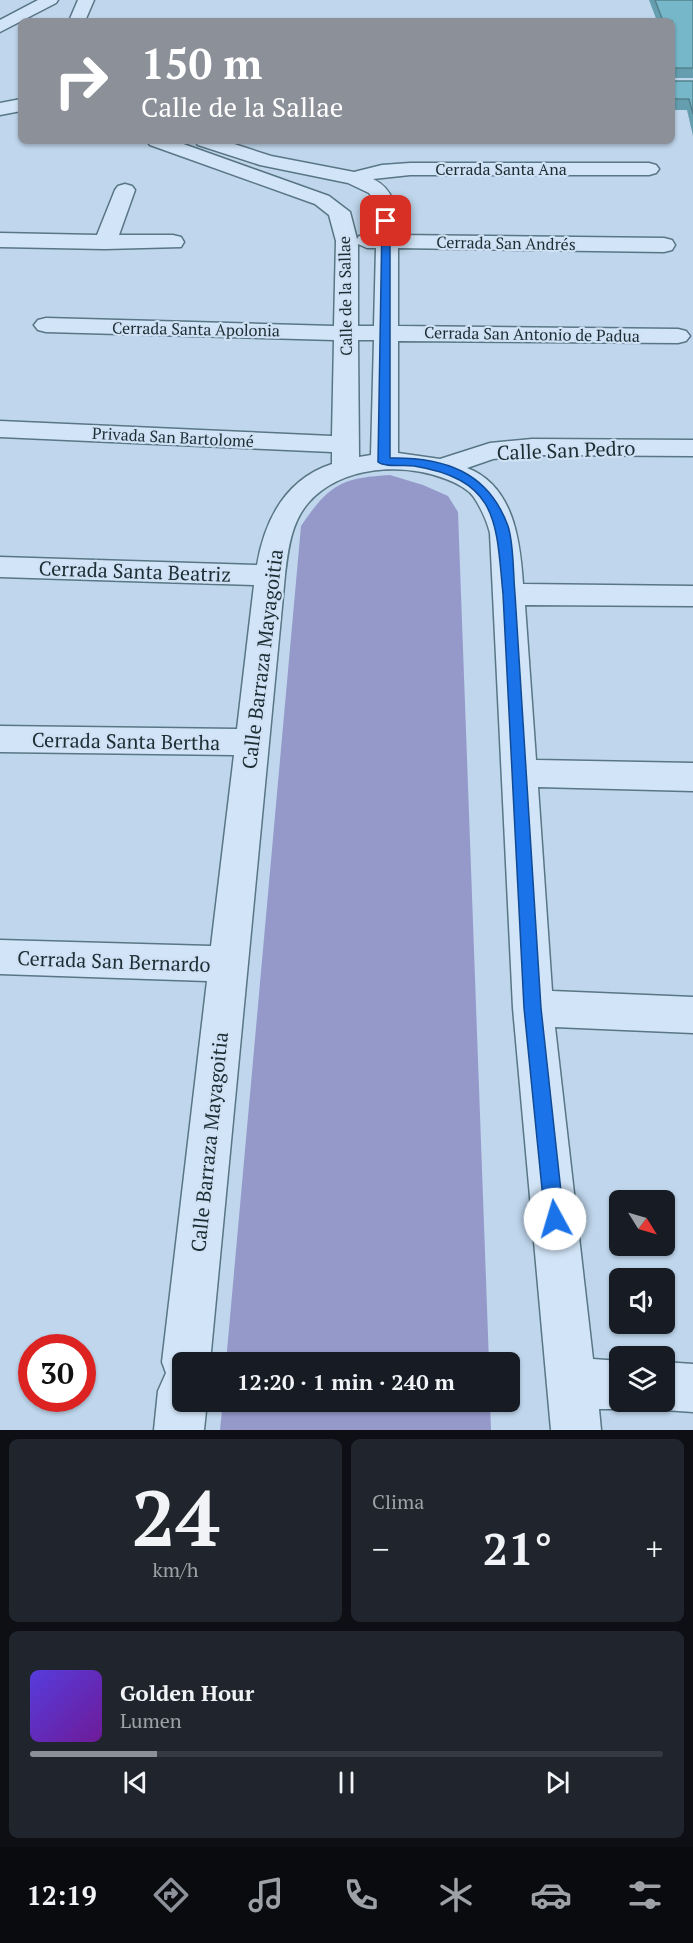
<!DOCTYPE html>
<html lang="es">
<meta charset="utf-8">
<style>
body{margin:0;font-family:"PT Serif",serif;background:#20242c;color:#f1f3f6;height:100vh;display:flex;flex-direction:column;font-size:22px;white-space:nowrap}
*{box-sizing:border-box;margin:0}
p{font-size:20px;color:#9ea1a6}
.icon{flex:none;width:33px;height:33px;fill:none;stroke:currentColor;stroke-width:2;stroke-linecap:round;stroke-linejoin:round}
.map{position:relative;height:1430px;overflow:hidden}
.sheet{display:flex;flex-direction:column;gap:9px;padding:9px;background:#0d0f14;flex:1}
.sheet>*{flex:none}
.top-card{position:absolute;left:18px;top:18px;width:657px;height:126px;border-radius:9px;box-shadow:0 2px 4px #0004;background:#8c9099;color:#fff;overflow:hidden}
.needle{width:39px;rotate:127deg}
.fabs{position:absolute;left:609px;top:1190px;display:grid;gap:12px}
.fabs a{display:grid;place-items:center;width:66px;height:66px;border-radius:9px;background:#171b24;box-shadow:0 2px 4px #0004;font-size:30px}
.speed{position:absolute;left:18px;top:1334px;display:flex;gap:12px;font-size:30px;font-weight:700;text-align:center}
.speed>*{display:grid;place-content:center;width:78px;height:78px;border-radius:50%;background:#171b24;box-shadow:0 2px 4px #0004;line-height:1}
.speed .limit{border:9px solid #d22;background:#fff;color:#111}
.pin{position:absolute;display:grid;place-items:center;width:51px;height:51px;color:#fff;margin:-26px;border-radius:12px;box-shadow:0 3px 9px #0006}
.me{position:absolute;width:66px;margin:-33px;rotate:354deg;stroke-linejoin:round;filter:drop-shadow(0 0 4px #0008)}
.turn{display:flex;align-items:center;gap:21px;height:126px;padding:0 24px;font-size:27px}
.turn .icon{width:78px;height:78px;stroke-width:2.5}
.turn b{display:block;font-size:42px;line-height:51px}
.big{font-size:45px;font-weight:600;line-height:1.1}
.sheet .card{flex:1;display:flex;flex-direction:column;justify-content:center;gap:9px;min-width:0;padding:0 21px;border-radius:9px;background:#20242c}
.sheet .dial{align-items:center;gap:0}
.dial b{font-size:78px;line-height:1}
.song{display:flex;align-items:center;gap:18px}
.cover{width:72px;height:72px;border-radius:9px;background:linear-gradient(135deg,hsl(250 70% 55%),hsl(280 70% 35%))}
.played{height:6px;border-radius:3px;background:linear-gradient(90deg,#8c9099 20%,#363941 20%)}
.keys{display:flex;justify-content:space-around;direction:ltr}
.heat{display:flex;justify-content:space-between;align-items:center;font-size:33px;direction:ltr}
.sheet .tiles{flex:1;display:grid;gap:9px;grid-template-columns:1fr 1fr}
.card:last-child{grid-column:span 2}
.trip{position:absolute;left:172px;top:1352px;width:348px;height:60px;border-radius:9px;background:#171b24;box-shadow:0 2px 4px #0004;font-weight:600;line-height:60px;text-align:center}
.tabs{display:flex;height:96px;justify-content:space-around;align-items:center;background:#090b0e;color:#9ea1a6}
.tabs .icon{width:42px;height:42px}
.tabs .selected{color:#8c9099}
.tabs b{font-size:27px;color:#f1f3f6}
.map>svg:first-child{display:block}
.green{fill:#9499ca}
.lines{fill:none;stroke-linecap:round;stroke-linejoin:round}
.minor-casing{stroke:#587684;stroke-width:3}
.minor{fill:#d2e5f8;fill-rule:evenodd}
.wall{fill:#659eae}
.building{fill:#76b8ca;stroke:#53818d;stroke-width:1.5}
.route{fill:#1a73e8;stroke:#114b97;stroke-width:1.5}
.labels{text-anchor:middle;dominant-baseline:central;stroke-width:4.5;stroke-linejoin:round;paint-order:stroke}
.far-street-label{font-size:16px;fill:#1c2e34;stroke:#cfe1f4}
.street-label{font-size:20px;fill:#1c2e34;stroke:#cfe1f4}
</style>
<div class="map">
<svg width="693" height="1430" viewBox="0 0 693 1430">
<rect width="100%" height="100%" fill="#bfd6ec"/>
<g class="green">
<path d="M390,475L423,485L448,496L458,512L489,1362H226L301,526C329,485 340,478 390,475Z"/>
<path d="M223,1401H490L491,1430H220Z"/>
</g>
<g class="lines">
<g class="minor-casing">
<g id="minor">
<path d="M38,0H58L56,3L0,32V20Z"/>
<path d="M78,0H94L85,21H69Z"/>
<path d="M21,99V111L0,115V103Z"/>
<path d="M147,141H175L329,196L350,212L357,239L359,236L376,235L375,202L369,193L348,183L260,165L198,145L195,141H225L271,156L354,172L382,165L410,163H649L656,165L659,169L656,173L649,175H410L373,179C397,191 396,211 397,235L664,238L672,240L675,245L672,250L664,252L398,248V326L678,329L686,331L690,336L686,341L678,343L398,341V453L440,459L490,443L532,439L693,440V456L532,455L493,459L467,468C514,486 520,541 523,584L693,586V606L525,605L536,760L693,763V791L538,787L552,991L693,997V1033L555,1027L593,1359L620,1361V1401H638L620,1409H599L601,1430H551L513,1008L490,533C487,521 480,506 473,496C467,488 454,482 446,479C402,462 342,466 309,502C291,522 288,550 285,575L210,1362H183V1401H207L204,1430H154L158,1391L166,1373L162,1362L207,981L0,974V940L211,946L234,755L0,752V726L237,729L254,585L0,577V557L257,565C265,519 286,479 332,464V452L0,437V421L332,436L334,340L46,332L38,330L34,325L38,320L46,318L334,326L336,241L329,215L315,204L150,145ZM358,244L367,248H376L374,326H358ZM358,340H374L371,455L359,457Z"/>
<path d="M125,184L132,186L135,190L119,235H173L181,237L184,242L181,247L105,249L0,247V233L97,235L115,190L118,186Z"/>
<path d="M664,1362L693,1364V1412L664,1410L647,1403L646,1401H664Z"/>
</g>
</g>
<use href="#minor" class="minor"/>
</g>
<path class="wall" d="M649,0H693V78H673V81H693V136L687,110H672V21H657Z"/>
<path class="building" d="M655,0H693V68H672L673,81H693V114L689,99H672V21H663Z"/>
<path class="route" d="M386,219L390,221V458C443,457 488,471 508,526C514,544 513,574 515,594L541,1008L564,1219L561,1225L555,1228L548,1225L545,1219L524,1008L503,594C496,522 499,480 414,466C404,464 386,468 378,462L382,221Z"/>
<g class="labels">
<g class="far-street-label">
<text x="501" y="169">Cerrada Santa Ana</text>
<text transform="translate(506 243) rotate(1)">Cerrada San Andrés</text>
<text transform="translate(345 296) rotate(-91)">Calle de la Sallae</text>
<text transform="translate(196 329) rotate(1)">Cerrada Santa Apolonia</text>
<text transform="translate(532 334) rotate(1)">Cerrada San Antonio de Padua</text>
<text transform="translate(173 437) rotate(3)">Privada San Bartolomé</text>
</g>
<g class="street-label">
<text transform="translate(566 450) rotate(-2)">Calle San Pedro</text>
<text transform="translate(135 571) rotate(2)">Cerrada Santa Beatriz</text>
<text transform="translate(262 659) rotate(-83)">Calle Barraza Mayagoitia</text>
<text transform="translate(126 741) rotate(1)">Cerrada Santa Bertha</text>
<text transform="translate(114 961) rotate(2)">Cerrada San Bernardo</text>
<text transform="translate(209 1142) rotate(-84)">Calle Barraza Mayagoitia</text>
</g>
</g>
</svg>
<div class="fabs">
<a><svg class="needle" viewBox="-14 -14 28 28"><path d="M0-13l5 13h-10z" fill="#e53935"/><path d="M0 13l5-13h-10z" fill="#9ea1a6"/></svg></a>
<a><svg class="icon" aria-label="sound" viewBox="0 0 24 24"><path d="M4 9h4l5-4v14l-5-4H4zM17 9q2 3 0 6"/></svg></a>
<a><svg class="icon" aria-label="layers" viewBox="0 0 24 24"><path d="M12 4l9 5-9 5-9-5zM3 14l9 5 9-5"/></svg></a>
</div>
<div class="speed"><div class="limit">30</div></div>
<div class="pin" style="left:386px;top:221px;background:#d93025"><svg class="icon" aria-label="arrive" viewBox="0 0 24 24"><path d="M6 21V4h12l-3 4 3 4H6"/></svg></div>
<svg class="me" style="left:555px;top:1219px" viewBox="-20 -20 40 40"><circle r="19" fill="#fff"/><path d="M0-13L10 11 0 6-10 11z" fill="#1a73e8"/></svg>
<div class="trip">12:20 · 1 min · 240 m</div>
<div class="top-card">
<div class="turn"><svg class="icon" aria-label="right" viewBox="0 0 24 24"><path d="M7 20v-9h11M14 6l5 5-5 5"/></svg><div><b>150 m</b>Calle de la Sallae</div></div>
</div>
</div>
<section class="sheet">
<div class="tiles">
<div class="card dial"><b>24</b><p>km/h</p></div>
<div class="card"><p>Clima</p>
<div class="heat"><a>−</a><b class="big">21°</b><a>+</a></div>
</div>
<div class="card">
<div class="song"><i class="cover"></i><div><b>Golden Hour</b><p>Lumen</p></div></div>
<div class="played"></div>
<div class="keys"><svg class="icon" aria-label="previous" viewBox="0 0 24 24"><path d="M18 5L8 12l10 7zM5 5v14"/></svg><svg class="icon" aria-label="pause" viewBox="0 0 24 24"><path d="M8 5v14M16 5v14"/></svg><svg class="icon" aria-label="next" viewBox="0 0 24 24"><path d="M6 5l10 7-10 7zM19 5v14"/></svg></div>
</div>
</div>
</section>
<nav class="tabs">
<b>12:19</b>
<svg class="icon selected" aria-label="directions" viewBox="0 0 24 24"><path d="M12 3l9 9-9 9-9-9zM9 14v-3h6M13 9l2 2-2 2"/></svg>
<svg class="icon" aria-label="music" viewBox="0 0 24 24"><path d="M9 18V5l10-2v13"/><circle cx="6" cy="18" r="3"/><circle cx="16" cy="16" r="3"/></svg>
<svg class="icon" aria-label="phone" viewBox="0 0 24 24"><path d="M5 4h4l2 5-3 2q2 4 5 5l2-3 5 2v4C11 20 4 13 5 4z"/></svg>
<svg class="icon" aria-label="climate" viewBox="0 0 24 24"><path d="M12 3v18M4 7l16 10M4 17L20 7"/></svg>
<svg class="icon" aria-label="car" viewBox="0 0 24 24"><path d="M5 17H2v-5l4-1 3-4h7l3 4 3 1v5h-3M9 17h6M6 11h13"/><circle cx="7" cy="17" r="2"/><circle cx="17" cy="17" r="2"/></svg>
<svg class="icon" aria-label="filters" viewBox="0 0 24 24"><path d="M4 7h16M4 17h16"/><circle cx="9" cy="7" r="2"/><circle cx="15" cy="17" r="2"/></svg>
</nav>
